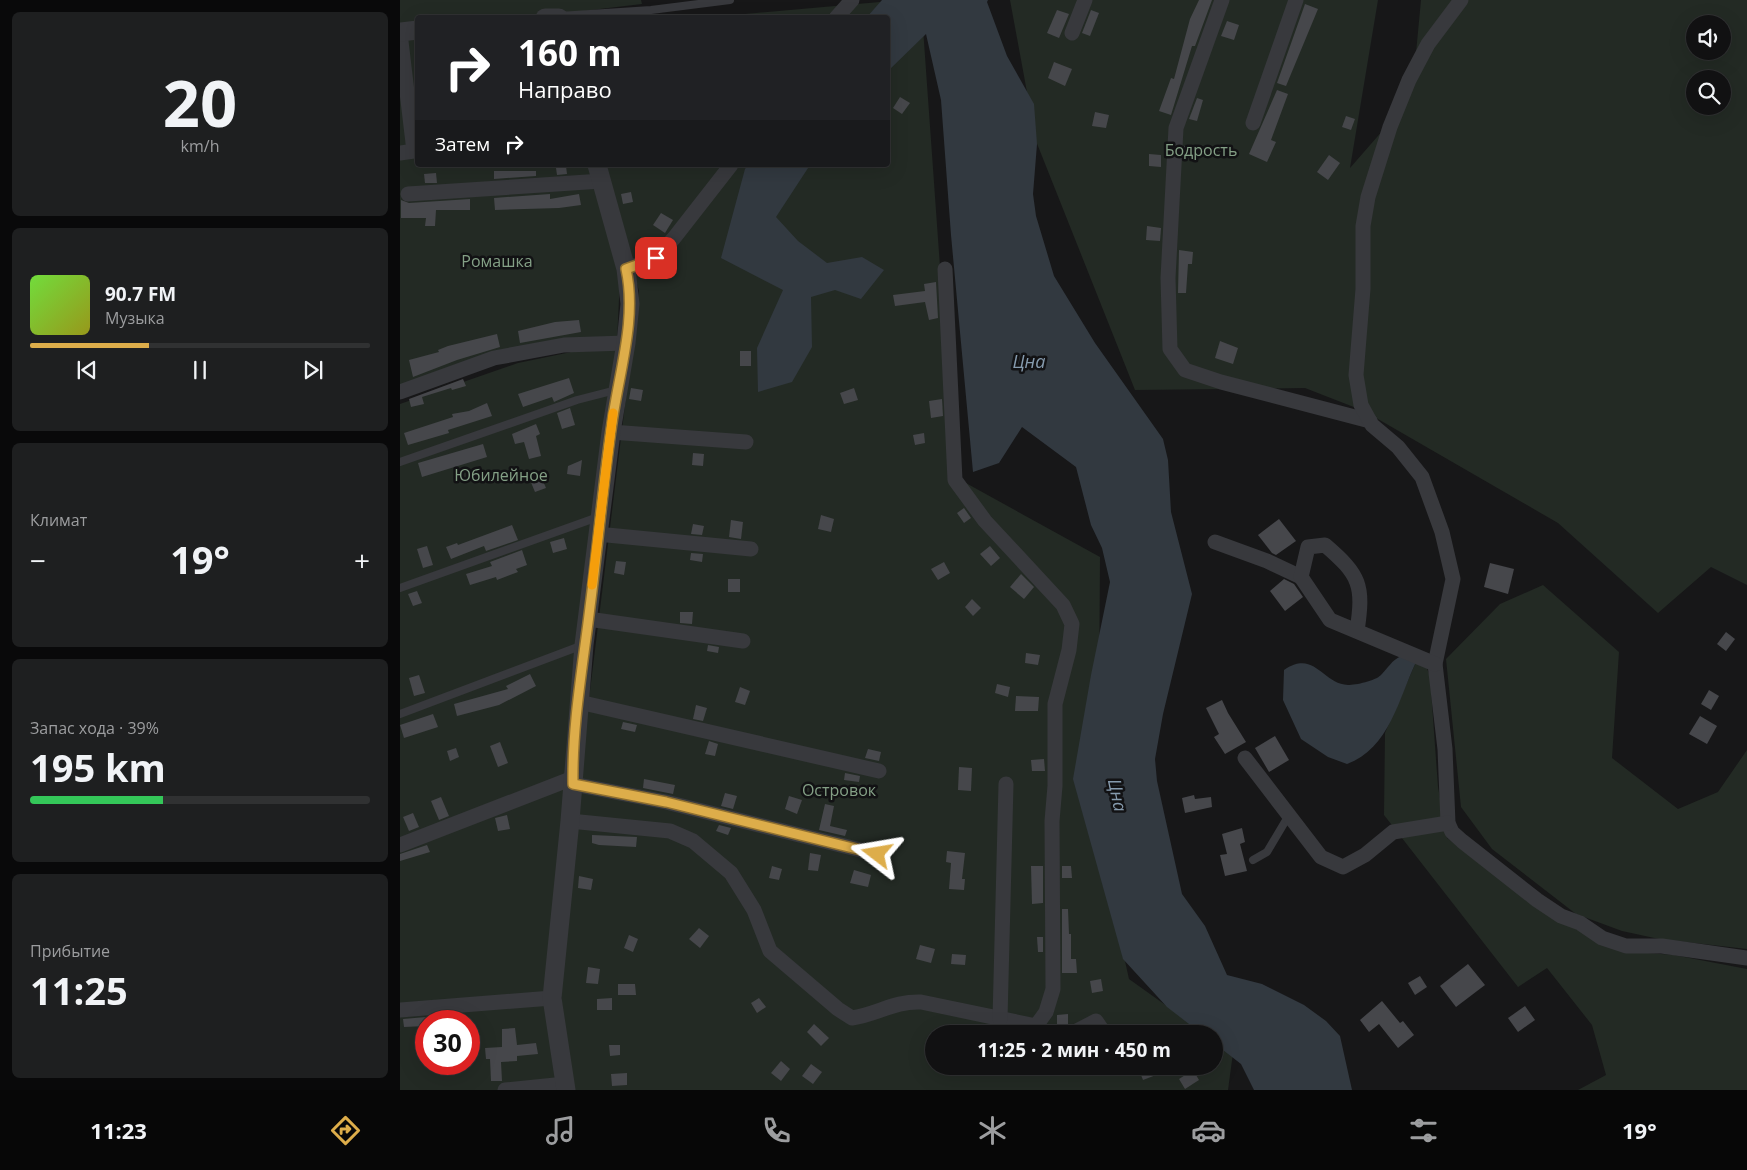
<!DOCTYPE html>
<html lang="ru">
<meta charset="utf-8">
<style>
body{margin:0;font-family:"Open Sans",sans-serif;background:#1e1f20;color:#f1f3f6;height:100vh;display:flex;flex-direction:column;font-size:19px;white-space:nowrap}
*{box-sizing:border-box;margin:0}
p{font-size:16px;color:#9c9d9f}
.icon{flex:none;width:28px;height:28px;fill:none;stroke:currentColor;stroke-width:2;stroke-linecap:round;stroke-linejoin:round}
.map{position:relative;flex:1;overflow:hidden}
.side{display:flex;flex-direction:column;gap:12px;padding:12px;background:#09090a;width:400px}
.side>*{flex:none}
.top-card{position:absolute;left:15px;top:15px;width:475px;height:152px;border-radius:5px;box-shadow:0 5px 20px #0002,0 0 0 1px #303132;background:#202124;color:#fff;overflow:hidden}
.fabs{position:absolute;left:1286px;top:15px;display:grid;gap:10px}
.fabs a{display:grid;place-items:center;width:45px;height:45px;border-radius:50%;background:#111112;box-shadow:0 5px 20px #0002,0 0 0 1px #303132;font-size:25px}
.speed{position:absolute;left:15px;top:1010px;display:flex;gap:10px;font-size:25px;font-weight:700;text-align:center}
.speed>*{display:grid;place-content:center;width:65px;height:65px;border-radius:50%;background:#111112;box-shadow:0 5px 20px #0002,0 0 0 1px #303132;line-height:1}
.speed .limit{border:8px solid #d22;background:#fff;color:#111}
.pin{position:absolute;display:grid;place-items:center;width:42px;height:42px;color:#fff;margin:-21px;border-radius:10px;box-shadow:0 2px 8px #0006}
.me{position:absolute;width:55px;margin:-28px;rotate:284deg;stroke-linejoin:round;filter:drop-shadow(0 0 4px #0008)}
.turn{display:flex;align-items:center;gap:18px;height:105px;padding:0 20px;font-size:22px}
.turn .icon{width:65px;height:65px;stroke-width:2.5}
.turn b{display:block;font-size:35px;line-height:42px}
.then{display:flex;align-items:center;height:48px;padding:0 20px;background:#0003;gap:10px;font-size:19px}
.big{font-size:38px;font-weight:700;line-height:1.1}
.side .widget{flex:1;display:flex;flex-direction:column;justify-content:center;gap:8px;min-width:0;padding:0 18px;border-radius:8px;background:#1e1f20}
.side .dial{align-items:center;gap:0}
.dial b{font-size:65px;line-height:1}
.song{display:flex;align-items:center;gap:15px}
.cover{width:60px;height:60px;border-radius:8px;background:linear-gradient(135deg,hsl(100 70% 55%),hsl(60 70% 35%))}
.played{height:5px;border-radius:2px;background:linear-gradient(90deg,#ddad4a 35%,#303132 35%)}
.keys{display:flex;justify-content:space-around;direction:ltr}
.heat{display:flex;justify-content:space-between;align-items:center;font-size:28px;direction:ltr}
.charge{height:8px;border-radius:4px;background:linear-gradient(90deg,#34c759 39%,#303132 0)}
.trip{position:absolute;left:525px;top:1025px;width:298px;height:50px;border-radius:25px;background:#111112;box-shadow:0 5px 20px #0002,0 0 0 1px #303132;font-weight:700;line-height:50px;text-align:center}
.dock{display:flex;height:80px;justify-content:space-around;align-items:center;background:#070707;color:#9c9d9f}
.dock .icon{width:35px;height:35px}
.dock .active{color:#ddad4a}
.dock b{font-size:22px;color:#f1f3f6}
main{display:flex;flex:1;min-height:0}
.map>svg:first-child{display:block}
.green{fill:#232a24;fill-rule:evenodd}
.water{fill:#323940}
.building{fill:#46474b}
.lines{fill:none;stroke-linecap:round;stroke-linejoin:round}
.service{stroke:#38393d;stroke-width:8}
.minor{stroke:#38393d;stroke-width:15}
.tertiary{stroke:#38393d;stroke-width:19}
.route-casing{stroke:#907030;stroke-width:12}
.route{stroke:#ddad4a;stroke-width:9}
.slow{stroke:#f59e0b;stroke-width:9}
.labels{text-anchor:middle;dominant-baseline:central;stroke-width:5;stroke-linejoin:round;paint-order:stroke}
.park-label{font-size:16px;fill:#84a086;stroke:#121214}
.water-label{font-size:18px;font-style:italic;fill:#869bae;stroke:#121214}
</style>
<main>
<section class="side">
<div class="widget dial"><b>20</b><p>km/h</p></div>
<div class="widget">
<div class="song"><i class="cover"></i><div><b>90.7 FM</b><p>Музыка</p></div></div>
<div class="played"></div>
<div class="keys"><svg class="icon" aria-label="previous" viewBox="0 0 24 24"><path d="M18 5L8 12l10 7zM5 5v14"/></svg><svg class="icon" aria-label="pause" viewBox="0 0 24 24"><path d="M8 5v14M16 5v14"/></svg><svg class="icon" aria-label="next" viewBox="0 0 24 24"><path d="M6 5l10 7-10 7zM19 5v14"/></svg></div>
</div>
<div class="widget"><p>Климат</p>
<div class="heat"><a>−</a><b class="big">19°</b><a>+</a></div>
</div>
<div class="widget"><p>Запас хода · 39%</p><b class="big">195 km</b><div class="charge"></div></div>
<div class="widget"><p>Прибытие</p><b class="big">11:25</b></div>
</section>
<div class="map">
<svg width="1347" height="1090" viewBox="0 0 1347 1090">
<rect width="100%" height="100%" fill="#171718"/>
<g class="green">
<path d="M0,0H241L242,4L133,17L18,18L17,27L0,28Z"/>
<path d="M502,0H521L555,477L700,557L698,840L729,979L806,1034H534V1066H814V1039L833,1053L828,1090H172L160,987L175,813L239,291L204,165H488V18L312,17Z"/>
<path d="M610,0H978L950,168L984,129L1016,53L1021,0H1347V585L1311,567L1258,613L1158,523L964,411L905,388L735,390L636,141ZM1295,24H1322V51H1295ZM1295,79H1322V106H1295Z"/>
<path d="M17,32L18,165H192L220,278L217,341L117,354L0,395V33Z"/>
<path d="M218,350L147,1001L163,1090H0V404L118,363L176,351ZM26,1021H69V1064H26Z"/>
<path d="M1143,585L1219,652L1212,758L1278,809L1318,792L1347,750V949L1259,939L1222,931L1176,914L1092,849L1061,807L1046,659L1100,604Z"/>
<path d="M1016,662L1026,666L1030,676L1038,787L1047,838L1161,922L1223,951L1274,955L1347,969V1090H1178L1206,1075L1192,1025L1147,968L1118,987L984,815L985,733Z"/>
</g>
<g class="water">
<path d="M482,0H588L587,2L607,56L634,104L637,144L633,194L636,216L654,276L695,343L763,439L768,460L771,512L792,594L763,714L755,759L757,781L782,894L805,926L827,975L862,984L904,1005L926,1021L940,1036L952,1090H854L841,1064L814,1043V1034H802L767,1007L723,959L673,779L691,675L710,582L702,548L691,525L676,467L622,427L599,463L573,472L551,235L541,100L526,34L488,71V18L467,17Z"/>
<path d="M348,165H410L376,217L398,241L427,263L462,257L484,270L461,299L435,290L411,297L412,347L392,382L358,392L357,348L383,290L321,258L345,169Z"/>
<path d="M1001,656L1016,662C999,698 989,749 947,764L928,757L901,739L883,700L884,670C915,649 922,684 948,685C956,685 975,681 981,675C989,667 991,661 1001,656Z"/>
</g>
<g class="building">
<path d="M799,0H812L795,46H792L771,115L759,111L771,78L774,79L790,19Z"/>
<path d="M905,4L918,9L886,86L877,83Z"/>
<path d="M657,10L669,14L659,38L647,33Z"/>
<path d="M691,10L699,13L690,36L682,33Z"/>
<path d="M827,21L839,25L834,40L821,36Z"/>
<path d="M654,62L672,69L665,86L648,78Z"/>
<path d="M877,90L888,94L871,140L876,142L867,162L849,154Z"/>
<path d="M500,97L510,103L502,114L493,108Z"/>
<path d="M797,98L803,100L797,121L789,119Z"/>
<path d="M695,112L709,115L706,128L692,126Z"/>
<path d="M946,116L955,119L951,130L942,127Z"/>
<path d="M784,146L797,150L793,160L784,157Z"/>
<path d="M749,154L761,155V167L749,166Z"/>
<path d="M929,155L940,163L928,180L917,172Z"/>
<path d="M166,166L167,174L157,175L156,168Z"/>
<path d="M94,171H136V176L94,179Z"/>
<path d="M36,173L37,183H25L24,174Z"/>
<path d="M231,192L233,202L223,204L221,194Z"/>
<path d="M150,194V199L179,194L181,205L159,208L95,210L94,198Z"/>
<path d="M70,199V210H36L35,226H25L26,218H1V200L9,203Z"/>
<path d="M261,213L273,220L265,233L253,225Z"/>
<path d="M747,226L761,228L760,241L746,240Z"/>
<path d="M779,250L793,252L792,264H788L786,293H778Z"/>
<path d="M536,282L538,318L529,320L525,302L495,306L493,295L525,291L524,284Z"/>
<path d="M179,320L181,332L120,343L118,331L155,322Z"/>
<path d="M97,334L100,347L57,360L13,377L9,360L39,352L38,350L48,346Z"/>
<path d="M820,341L838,348L833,364L815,358Z"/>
<rect x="340" y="351" width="11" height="15"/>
<path d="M169,378L174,393L154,402L152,397L123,407L118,394Z"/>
<path d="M63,379L66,386L52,390L51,388L22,397L24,404L11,407L9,399Z"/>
<path d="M231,388L243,390L241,401L229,399Z"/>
<path d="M454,388L458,400L444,404L440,393Z"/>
<path d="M542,399L543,416L531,418L529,401Z"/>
<path d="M87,403L92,416L48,430L49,433L8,445L4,433L53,417L52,414L69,411Z"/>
<path d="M170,408L175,425L162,429L157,413Z"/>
<path d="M136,424L140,434L136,436L141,456L129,459L124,442L115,444L112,434Z"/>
<path d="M524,433L525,443L515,445L513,435Z"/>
<path d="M83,444L87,457L22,477L18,463Z"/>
<path d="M293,453L304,454L303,466L292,465Z"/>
<path d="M182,460L180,476L167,474L168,466Z"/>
<path d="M141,476L146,488L135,492L130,480Z"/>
<path d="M564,508L571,518L564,523L557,513Z"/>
<path d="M421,515L434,519L431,532L418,529Z"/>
<path d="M879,519L896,541L876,555L872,553L858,535Z"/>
<path d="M331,520L343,522L341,539L329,537Z"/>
<path d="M293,524L304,526L302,535L291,534Z"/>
<path d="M112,525L118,540L86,551L84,546L51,559L46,547L57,543L58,545Z"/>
<path d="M164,538L167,549L153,553L150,542Z"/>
<path d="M27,546L33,565L23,568L17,549Z"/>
<path d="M590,546L600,558L591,566L580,554Z"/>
<path d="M122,550L127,565L116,569L118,572L97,580L96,577L70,585L66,574L92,566L90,562Z"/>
<path d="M291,553L303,554L302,562L290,560Z"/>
<path d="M216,561L226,562L224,575L214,573Z"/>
<path d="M544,562L550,573L538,580L531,569Z"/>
<path d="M1090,563L1114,569L1108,594L1084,587Z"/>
<path d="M621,574L634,587L624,599L610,587Z"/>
<rect x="328" y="579" width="12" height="13"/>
<path d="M884,579L894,584L903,597L885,611L870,591Z"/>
<path d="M17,591L22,603L13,606L8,594Z"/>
<path d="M572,599L581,608L573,616L565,607Z"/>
<path d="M280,612H293L292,624L280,623Z"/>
<path d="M1326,632L1335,639L1326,651L1317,644Z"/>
<path d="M308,645L319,647L318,653L307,651Z"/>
<path d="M626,653L640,655L638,665L625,663Z"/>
<path d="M130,674L136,686L99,705L57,716L54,704L108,689L106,686Z"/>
<path d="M19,675L25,693L14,696L9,678Z"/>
<path d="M597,684L610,687L608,697L595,693Z"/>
<path d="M340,687L350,691L345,705L335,702Z"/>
<path d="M1309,690L1319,696L1311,710L1301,704Z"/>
<path d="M616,696L639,697L638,711H615Z"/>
<path d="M822,700L828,713L846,742L825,754L814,737L819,734L806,708Z"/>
<path d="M296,705L307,708L303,721L293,719Z"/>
<path d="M33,714L38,727L4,738L0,725Z"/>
<path d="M1300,716L1317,726L1307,744L1289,734Z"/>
<path d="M223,722L237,725L235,732L221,729Z"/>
<path d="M875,736L889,760L869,772L855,748Z"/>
<path d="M309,741L318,744L315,756L305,754Z"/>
<path d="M100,742L108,763L98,767L90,746Z"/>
<path d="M56,748L59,757L50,761L47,751Z"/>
<path d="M468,749L481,752L479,761L465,758Z"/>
<path d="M644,759L645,771H632L631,760Z"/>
<path d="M559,767L572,768L571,791L558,790Z"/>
<path d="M445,773L460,776L459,782L444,780Z"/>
<path d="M244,779L275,785L273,794L243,788Z"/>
<path d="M325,793L337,796L333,809L321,806Z"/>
<path d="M794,795L795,799L811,797L812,807L785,813L782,798Z"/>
<path d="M389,796L402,800L397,814L385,809Z"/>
<path d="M41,797L49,816L39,820L31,801Z"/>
<path d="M425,804L434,806L430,826L447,830L445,836L419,830Z"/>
<path d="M13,813L19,827L9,831L3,817Z"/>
<path d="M107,815L110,829L98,831L95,818Z"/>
<path d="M319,825L331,828L328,835L316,831Z"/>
<path d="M842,828L845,842L840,844L847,871L825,876L820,855L827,854L822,834Z"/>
<path d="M192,835L237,837L236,847L199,845L192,843Z"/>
<path d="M27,845L30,852L0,861V854Z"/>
<path d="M547,851L565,853L562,879H565L564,890L549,889L551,863L546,862Z"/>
<path d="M410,853L421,855L418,871L408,870Z"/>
<path d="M372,866L382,869L379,880L369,878Z"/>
<path d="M631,866H643V903L632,904Z"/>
<path d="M662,866H671L672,878H662Z"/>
<path d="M454,870L471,875L468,887L450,883Z"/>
<path d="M179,876L193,879L191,890L178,888Z"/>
<path d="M662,909H668L669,934H671V959H676L677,973H662Z"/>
<path d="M299,928L309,936L300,948L289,939Z"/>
<path d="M229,935L238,939L233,952L224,948Z"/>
<path d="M637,937H643V952H638Z"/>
<path d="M520,945L535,949L531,963L516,959Z"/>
<path d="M552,954L566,955L565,965L551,964Z"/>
<path d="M1068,964L1085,985L1056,1007L1040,986Z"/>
<path d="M188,967L200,969L198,984L186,983Z"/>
<path d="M1020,976L1027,987L1015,995L1008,983Z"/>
<path d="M701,979L703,991L692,993L690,981Z"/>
<path d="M218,984H235L236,995H218Z"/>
<path d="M212,998V1010H197V999Z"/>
<path d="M359,998L366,1007L357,1013L351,1003Z"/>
<path d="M982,1001L1000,1023L1003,1021L1014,1035L998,1048L979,1024L969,1032L960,1020Z"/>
<path d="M1125,1006L1135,1020L1118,1032L1108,1018Z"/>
<path d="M668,1014V1025L657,1026V1015Z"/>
<path d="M26,1017V1026L4,1027L3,1019Z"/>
<path d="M414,1024L429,1038L421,1046L407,1032Z"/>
<path d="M115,1028L117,1045L136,1043L138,1054L117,1056V1061L101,1062L102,1081H91L90,1059H86L85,1048L102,1047V1029Z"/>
<path d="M209,1045H220V1055L210,1056Z"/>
<path d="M381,1061L390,1069L381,1081L371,1073Z"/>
<path d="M411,1064L422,1072L413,1084L402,1076Z"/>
<path d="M748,1066H777V1067L743,1080L739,1070Z"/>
<path d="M793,1070L799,1080L785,1089L779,1079Z"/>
<path d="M227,1073V1085L212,1086L211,1074Z"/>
</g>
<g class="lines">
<g class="service">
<path d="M159,16L251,10L330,0"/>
<path d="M0,462L177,400L216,390"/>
<path d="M0,588L198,517"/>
<path d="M0,714L183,645"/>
<path d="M853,860L867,852L889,815"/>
</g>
<g class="minor">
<path d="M822,0L776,128L768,278L770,349L785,370L821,382L970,421"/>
<path d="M1061,0L1028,44L1009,80L990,127L968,197L963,226V289L956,375L961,405L972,425L998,447L1022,477L1042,532L1053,579L1035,664L1045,749L1048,823L1052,832L1062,841L1137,900L1161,916L1180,923L1202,938L1226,946H1262L1347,958"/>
<path d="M436,18L452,0"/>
<path d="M0,33L14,151L0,153"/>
<path d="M672,33L685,0"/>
<path d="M853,123L896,0"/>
<path d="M8,194L202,181"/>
<path d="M226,269L256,258L274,238L331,165"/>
<path d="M0,392L94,358L164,345L226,343"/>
<path d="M211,432L346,442"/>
<path d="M197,534L351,549"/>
<path d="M815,542L867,561L901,577"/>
<path d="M188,619L343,641"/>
<path d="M957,631C964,585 960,575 925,545L908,547L901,577L930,620L1035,664"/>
<path d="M179,702L479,771"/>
<path d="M845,758L921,857L943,867L965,855L993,832L1048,823"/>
<path d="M173,784L266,802L477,854"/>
<path d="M170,821L270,831L293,841L331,873L354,910L370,951L438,1009L452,1018C478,1014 494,1001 521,1002L636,1026L646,1012L653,989L652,821L655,786V704L669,650L672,624L663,605L585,521L555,480L545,269"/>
<path d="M0,845L173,778"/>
<path d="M0,1010L152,998"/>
<path d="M600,1019L606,784"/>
<path d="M671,1034L696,1021L705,1034"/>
<path d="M105,1090L165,1084"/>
</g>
<g class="tertiary">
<path d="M145,18H159"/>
<path d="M0,32L18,30"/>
<path d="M166,1090L152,998L170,821L184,645L211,432L226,343L230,304L226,269L197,165"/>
</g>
</g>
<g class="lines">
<g class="route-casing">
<path id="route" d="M256,258L226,269C237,319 219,372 212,423C203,484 198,545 190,607C183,665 172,725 173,784L266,802L477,854"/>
</g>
<use href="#route" class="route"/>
<path class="slow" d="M192,585L213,413"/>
</g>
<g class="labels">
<g class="park-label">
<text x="801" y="150">Бодрость</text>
<text x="97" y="261">Ромашка</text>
<text x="101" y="475">Юбилейное</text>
<text x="439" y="790">Островок</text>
</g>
<g class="water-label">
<text x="629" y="361">Цна</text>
<text transform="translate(718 795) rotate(78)">Цна</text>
</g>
</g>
</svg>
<div class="fabs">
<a><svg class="icon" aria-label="sound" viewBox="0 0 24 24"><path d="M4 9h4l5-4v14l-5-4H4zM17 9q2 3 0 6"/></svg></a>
<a><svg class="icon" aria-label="search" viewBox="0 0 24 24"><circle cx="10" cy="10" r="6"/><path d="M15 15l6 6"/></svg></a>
</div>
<div class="speed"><div class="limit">30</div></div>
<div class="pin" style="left:256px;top:258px;background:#d93025"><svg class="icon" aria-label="arrive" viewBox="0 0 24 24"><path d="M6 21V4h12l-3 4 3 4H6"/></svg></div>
<svg class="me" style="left:477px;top:854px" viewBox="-20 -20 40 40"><path d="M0-17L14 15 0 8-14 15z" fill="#ddad4a" stroke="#fff" stroke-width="4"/></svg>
<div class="trip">11:25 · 2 мин · 450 m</div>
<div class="top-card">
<div class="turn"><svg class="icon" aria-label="right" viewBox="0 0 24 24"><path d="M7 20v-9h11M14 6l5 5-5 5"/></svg><div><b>160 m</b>Направо</div></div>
<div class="then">Затем<svg class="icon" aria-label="right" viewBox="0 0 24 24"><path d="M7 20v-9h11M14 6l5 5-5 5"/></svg></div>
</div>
</div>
</main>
<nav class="dock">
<b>11:23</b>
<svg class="icon active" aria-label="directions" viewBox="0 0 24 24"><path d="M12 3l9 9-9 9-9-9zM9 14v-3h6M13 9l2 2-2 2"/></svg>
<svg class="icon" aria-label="music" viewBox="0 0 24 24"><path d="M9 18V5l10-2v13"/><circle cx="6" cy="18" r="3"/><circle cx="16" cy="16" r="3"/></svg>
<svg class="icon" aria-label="phone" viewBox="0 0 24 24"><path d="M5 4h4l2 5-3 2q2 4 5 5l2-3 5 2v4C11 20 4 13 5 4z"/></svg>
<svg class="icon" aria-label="climate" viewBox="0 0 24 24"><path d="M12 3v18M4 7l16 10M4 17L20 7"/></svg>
<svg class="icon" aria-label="car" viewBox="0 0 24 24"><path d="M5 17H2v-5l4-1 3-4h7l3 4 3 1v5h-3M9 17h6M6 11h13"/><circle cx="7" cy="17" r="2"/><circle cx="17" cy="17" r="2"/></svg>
<svg class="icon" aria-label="filters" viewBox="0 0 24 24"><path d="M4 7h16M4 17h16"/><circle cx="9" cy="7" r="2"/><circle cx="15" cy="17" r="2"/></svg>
<b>19°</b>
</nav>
